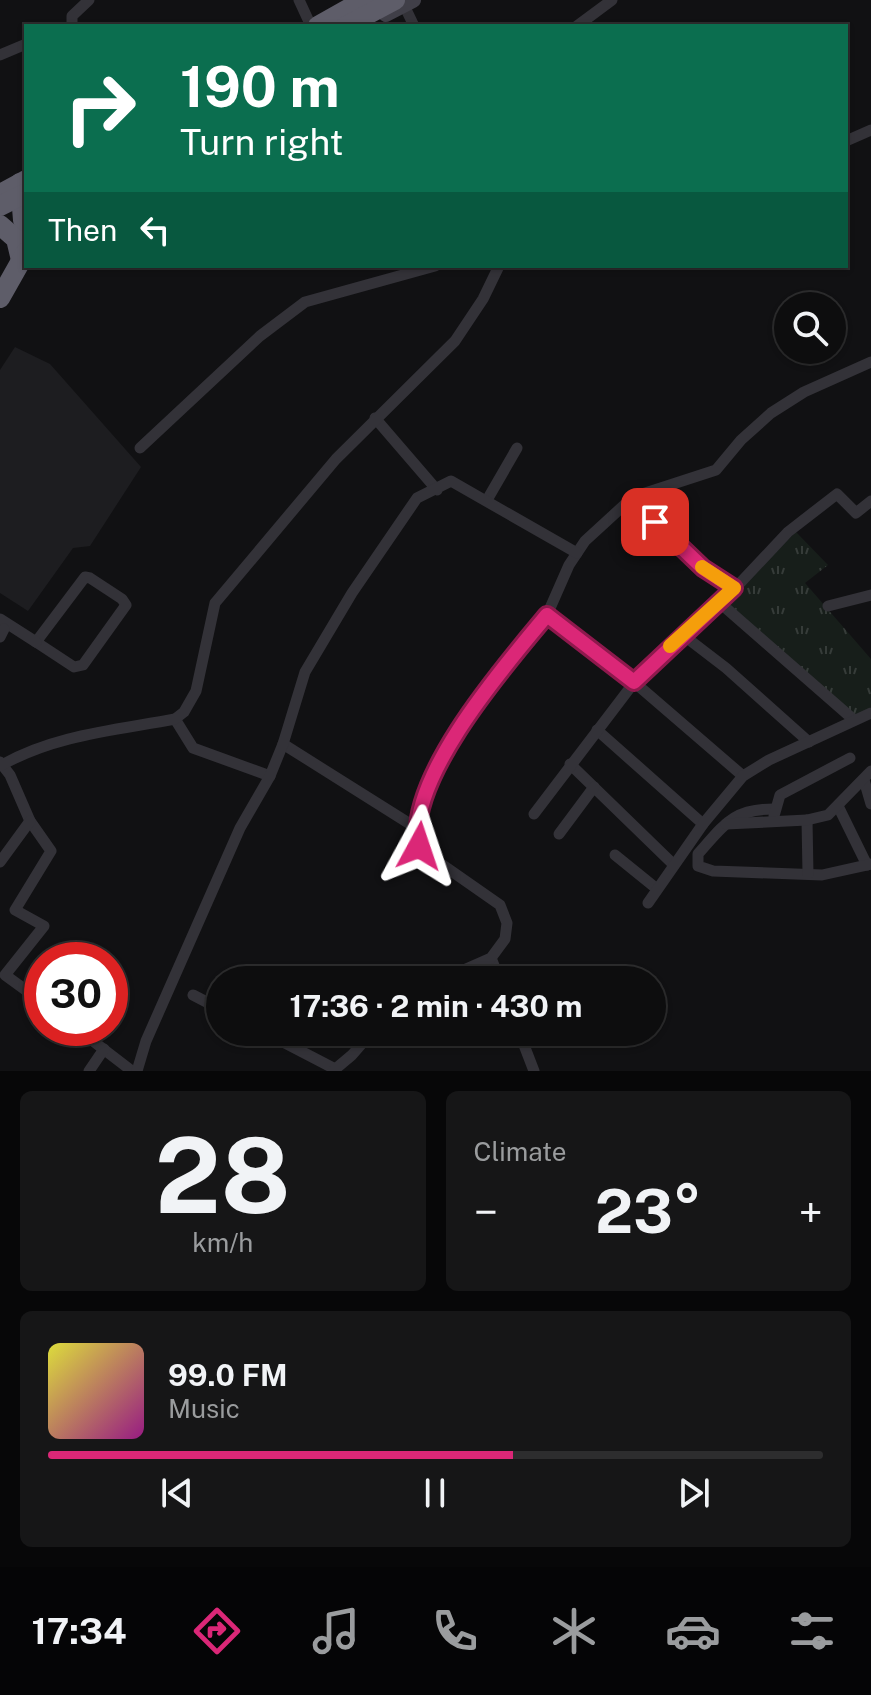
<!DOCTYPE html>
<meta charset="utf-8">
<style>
body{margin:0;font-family:"Public Sans",sans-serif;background:#161617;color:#f1f3f6;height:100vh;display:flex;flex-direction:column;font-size:30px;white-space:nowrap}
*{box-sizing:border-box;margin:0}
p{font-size:26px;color:#9a9c9e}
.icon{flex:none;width:44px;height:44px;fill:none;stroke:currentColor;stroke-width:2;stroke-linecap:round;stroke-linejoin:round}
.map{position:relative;height:1071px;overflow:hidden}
.drawer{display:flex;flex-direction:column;gap:20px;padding:20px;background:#070708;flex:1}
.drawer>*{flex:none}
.hud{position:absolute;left:24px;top:24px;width:824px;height:244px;border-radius:0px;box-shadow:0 2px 6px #0004,0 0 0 2px #2d2d2e;background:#0b6e4f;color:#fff;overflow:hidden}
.tools{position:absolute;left:774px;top:292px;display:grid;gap:16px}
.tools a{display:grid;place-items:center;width:72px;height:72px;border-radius:50%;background:#0d0d0e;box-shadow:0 2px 6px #0004,0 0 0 2px #2d2d2e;font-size:40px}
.speed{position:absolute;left:24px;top:942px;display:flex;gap:16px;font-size:40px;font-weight:700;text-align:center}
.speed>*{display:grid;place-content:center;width:104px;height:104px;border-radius:50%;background:#0d0d0e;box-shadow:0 2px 6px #0004,0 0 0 2px #2d2d2e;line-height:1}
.speed .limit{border:12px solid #d22;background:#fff;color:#111}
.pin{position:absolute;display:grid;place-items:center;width:68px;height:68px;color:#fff;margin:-34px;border-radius:16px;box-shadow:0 4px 12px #0006}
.me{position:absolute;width:88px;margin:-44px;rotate:5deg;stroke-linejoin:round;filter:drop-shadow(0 0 6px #0008)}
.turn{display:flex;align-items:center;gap:28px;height:168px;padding:0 24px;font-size:36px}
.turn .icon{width:104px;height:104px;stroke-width:2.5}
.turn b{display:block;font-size:56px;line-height:68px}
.then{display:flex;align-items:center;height:76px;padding:0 24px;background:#0003;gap:16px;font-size:30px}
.big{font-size:60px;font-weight:700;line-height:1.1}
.drawer .card{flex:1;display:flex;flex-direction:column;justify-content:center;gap:12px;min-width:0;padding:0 28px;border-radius:12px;background:#161617}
.drawer .dial{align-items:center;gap:0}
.dial b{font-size:104px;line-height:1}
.song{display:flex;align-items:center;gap:24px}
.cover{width:96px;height:96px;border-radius:12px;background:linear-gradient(135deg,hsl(60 70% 55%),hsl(310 70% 35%))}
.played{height:8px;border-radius:4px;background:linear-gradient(90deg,#db2777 60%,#2d2d2e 60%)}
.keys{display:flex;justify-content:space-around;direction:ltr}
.heat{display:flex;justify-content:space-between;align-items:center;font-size:44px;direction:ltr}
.drawer .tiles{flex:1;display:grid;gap:20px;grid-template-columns:1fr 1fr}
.card:last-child{grid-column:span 2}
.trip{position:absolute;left:206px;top:966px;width:460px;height:80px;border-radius:40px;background:#0d0d0e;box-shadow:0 2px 6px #0004,0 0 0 2px #2d2d2e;font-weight:700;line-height:80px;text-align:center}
.tabs{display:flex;height:128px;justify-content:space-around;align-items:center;background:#050506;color:#9a9c9e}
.tabs .icon{width:56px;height:56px}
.tabs .active{color:#db2777}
.tabs b{font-size:36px;color:#f1f3f6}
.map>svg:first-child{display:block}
.built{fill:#1d1d20}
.grass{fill:url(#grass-tufts)}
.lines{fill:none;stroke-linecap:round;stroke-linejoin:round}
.street{stroke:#333238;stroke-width:11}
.secondary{stroke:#403f48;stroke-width:16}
.highway{stroke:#5e5d69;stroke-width:20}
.highway-bridge{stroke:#5e5d69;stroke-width:20}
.route-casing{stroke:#8e194d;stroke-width:20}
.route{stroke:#db2777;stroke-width:14}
.slow{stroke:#f59e0b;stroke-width:14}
</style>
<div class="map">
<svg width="871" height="1071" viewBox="0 0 871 1071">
<defs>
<pattern id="grass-tufts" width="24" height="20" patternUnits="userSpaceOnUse" patternTransform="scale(2)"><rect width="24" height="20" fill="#171e1a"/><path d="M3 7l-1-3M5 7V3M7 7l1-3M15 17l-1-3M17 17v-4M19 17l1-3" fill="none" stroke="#363c39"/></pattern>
</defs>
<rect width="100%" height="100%" fill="#111113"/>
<path class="built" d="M15,347L50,364L141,467L90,546L73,548L28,611L0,593V370Z"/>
<path class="grass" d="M796,532L828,565L805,583L871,659V707L854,720L724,603Z"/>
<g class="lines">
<g class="street">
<path d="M299,0L311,26"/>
<path d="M404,5L414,26"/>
<path d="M72,25V16L89,0"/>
<path d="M577,26L612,0"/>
<path d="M0,55L26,44"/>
<path d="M846,141L871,130"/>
<path d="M375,418L437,490"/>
<path d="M140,448L260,336L305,302L435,266"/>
<path d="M487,500L517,448"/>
<path d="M655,522L703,568L734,588"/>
<path d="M85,577L90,578L122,599L126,605L83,665L74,667L36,642Z"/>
<path d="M719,602L854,720"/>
<path d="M828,606L871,595"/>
<path d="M547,615L634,682L743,776"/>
<path d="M0,619L36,642"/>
<path d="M683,635L726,668L809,742"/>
<path d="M0,637L4,629"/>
<path d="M175,719L193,748L270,776"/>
<path d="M597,730L703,824"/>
<path d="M283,744L418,829"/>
<path d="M0,762L10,775L30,821L51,851L15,910L44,926L5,975L42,1002"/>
<path d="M570,764L674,865"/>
<path d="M2,765C54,735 117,730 175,719L184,712L196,691L215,603L336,459L455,341L483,299L499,266"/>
<path d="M864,780L871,804"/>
<path d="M838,806L867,865"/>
<path d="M774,809C732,809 724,825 698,854V866L713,871L822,875L871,864"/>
<path d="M534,814L639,676L741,582L788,532L837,494L856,513L871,501"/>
<path d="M774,816L780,795L850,758"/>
<path d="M807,820L808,874"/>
<path d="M726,824L807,820L828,815L871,771"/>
<path d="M559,834L594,787"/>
<path d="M615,855L657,889"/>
<path d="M0,862L30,821"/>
<path d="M648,903L703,824L743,776L769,760L871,713"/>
<path d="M491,958L500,980"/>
<path d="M441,980L491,958L505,939L507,923L500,905L427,854L419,846L417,834L427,791L448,748L480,697L547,615L569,565L585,541L633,497L716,470L741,440L771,413L804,392L871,362"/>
<path d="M193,995L220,1009"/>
<path d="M76,1028L132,1071"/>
<path d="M264,1032L335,1069"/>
<path d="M519,1032L534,1071"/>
<path d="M89,1071L104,1049"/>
<path d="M137,1071L146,1041L240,828L270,776L283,744L305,672L352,593L417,498L451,481L577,553"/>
<path d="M333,1071L352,1055L372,1032"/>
</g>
<path class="secondary" d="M386,14L413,0"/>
<g class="highway">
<path d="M318,26L364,0"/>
<path d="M346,26L395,0"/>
<path d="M20,183L23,220L26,226"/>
<path d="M0,194L26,180"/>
<path d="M0,225L16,239L21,260"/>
<path d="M0,298L26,252"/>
</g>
<path class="highway-bridge" d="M0,206L26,193"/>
</g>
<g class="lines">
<g class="route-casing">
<path id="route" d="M419,846C405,780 506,664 547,615L634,682L734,588L703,568L655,522"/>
</g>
<use href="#route" class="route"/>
<path class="slow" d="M670,646L734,588L702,567"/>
</g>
</svg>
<div class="tools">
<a><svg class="icon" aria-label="search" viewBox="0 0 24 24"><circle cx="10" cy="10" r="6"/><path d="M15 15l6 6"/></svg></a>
</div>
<div class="speed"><div class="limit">30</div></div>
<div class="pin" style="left:655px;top:522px;background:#d93025"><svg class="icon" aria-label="arrive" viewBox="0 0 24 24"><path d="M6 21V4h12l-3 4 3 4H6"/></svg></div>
<svg class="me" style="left:419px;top:846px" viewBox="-20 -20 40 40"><path d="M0-17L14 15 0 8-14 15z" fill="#db2777" stroke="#fff" stroke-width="4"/></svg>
<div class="trip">17:36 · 2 min · 430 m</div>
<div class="hud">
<div class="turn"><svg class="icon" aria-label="right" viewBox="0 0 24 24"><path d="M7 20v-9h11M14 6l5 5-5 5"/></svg><div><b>190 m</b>Turn right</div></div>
<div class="then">Then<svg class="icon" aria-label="left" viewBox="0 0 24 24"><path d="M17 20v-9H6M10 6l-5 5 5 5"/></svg></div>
</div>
</div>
<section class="drawer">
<div class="tiles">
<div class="card dial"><b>28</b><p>km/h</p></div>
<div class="card"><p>Climate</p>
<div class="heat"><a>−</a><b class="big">23°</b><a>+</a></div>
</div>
<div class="card">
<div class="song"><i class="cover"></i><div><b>99.0 FM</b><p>Music</p></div></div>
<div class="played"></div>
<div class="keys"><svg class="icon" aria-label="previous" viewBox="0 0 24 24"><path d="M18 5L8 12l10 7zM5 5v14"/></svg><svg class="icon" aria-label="pause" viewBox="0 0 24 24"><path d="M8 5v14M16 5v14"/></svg><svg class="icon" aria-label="next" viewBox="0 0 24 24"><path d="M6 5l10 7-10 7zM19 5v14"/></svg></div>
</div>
</div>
</section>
<nav class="tabs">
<b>17:34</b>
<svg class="icon active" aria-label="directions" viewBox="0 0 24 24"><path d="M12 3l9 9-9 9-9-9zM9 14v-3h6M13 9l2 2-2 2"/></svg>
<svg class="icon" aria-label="music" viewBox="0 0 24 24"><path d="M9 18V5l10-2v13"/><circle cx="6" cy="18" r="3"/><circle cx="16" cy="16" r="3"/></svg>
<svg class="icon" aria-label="phone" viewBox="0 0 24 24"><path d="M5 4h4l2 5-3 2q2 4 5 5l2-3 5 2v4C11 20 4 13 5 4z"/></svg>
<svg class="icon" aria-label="climate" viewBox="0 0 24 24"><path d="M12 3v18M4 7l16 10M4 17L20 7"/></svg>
<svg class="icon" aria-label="car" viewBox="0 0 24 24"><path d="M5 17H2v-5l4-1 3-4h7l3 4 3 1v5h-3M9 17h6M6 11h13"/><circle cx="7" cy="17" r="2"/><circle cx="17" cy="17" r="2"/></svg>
<svg class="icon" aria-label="filters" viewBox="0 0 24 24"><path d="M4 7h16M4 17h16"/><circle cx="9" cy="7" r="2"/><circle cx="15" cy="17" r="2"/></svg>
</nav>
